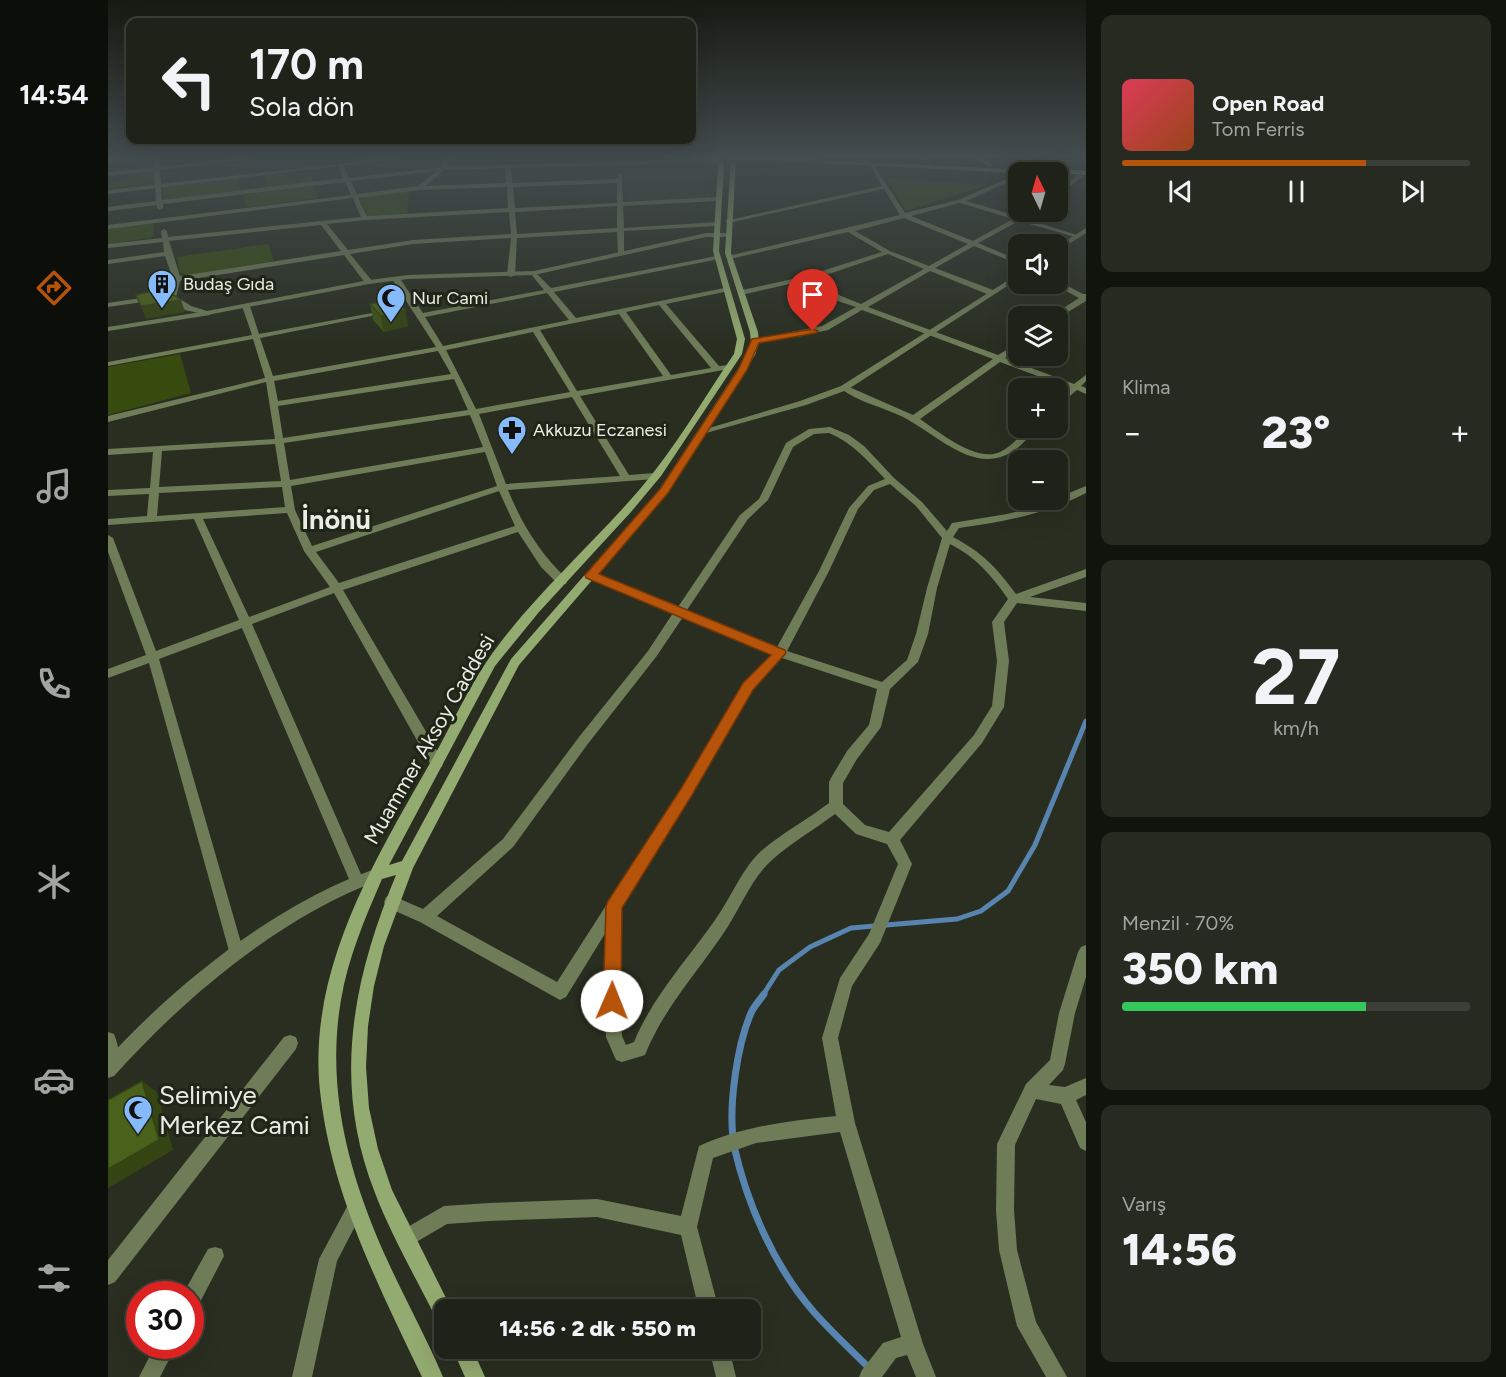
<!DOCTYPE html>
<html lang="tr">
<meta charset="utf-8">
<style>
body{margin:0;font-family:Figtree,sans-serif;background:#272a21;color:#f1f3f6;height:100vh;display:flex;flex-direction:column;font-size:22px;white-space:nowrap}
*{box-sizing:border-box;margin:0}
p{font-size:20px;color:#a1a4a2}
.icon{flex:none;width:33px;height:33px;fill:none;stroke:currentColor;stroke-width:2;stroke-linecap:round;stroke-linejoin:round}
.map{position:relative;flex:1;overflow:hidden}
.panel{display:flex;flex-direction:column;gap:15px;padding:15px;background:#11130d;width:420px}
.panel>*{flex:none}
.banner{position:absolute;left:18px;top:18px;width:570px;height:126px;border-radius:12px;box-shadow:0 6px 24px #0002,0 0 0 2px #3c3f37;background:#1f2218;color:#f1f3f6;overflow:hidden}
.needle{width:39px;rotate:355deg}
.tools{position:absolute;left:900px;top:162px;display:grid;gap:12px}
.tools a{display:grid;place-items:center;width:60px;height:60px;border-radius:12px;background:#1f2218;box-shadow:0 6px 24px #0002,0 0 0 2px #3c3f37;font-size:30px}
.speed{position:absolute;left:18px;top:1281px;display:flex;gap:12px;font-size:30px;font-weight:700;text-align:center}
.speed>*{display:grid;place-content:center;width:78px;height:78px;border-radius:50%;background:#1f2218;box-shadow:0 6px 24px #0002,0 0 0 2px #3c3f37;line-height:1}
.speed .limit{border:9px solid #d22;background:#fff;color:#111}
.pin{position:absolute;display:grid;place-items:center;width:51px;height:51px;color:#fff;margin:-62px -26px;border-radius:50% 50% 50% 0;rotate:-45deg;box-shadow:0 0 6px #0007}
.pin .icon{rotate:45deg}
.me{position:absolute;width:66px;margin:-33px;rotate:1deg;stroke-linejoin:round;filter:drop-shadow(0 0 4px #0008)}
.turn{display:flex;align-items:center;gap:21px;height:126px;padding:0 24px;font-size:27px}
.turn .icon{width:78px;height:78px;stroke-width:2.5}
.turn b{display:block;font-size:42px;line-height:51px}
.big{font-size:45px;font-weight:800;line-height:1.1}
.panel .widget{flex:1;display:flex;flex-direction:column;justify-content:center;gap:9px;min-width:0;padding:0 21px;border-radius:12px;background:#272a21}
.panel .dial{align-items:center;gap:0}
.dial b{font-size:78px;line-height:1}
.song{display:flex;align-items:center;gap:18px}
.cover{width:72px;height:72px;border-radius:9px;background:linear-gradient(135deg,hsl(350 70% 55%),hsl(20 70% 35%))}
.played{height:6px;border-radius:3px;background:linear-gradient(90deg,#b45309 70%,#3c3f37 70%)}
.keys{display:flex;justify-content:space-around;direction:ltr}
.heat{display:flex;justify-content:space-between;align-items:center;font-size:33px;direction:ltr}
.charge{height:9px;border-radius:4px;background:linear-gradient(90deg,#34c759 70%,#3c3f37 0)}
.trip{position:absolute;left:326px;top:1299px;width:327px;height:60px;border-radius:12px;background:#1f2218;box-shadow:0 6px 24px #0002,0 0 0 2px #3c3f37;font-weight:800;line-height:60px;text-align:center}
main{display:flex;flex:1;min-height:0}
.dock{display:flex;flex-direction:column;width:108px;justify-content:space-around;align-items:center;background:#0c0e0a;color:#a1a4a2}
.dock .icon{width:42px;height:42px}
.dock .on{color:#b45309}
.dock b{font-size:27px;color:#f1f3f6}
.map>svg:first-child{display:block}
.built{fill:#313924}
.green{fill:#374b0f}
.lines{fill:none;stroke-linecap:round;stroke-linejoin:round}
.stream-far1{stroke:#5885b0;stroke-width:5}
.stream{stroke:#5885b0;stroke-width:7}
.minor{fill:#6e7c58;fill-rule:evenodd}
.tertiary{fill:#6e7c58;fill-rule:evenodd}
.secondary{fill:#93aa70;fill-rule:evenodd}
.wall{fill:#405317}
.shaded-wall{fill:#344413}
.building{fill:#4a611b;stroke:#344413;stroke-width:1.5}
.route{fill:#b45309;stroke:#753606;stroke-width:1.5}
.labels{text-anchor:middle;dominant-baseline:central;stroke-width:6;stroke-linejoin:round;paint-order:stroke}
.far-poi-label{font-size:18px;fill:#e9ede3;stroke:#1f2517;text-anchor:start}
.street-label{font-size:21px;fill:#e9ede3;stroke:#1f2517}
.near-poi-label{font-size:26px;fill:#e9ede3;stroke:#1f2517;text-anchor:start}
.district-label{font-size:27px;font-weight:bold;fill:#e9ede3;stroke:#1f2517}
</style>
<main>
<nav class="dock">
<b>14:54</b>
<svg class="icon on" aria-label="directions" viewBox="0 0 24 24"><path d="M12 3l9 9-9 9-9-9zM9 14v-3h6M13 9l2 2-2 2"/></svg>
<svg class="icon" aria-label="music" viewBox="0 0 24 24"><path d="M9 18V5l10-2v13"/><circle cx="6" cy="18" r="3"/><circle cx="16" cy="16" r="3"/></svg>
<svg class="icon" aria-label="phone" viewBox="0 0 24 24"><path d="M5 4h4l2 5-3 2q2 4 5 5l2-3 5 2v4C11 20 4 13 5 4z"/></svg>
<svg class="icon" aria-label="climate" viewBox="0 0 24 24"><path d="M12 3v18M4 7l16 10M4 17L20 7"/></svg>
<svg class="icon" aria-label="car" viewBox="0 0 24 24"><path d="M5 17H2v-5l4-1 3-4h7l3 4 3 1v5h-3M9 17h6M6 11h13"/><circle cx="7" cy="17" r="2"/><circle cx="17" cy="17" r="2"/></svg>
<svg class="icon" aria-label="filters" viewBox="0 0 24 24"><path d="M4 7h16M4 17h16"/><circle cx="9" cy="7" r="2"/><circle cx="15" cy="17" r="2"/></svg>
</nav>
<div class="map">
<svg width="978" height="1377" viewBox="0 0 978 1377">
<rect width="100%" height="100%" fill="#292e20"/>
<path class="built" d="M598,163L604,165L603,195L600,198L517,201L515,168L522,165Z"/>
<g class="green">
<path d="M44,171L47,172L48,182L46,183L0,188V183L19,180L20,174Z"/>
<path d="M178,173L180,180L203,177L205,182L159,188L156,175Z"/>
<path d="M129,178L133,192L56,200L55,187Z"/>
<path d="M778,178L878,185L801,210L797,209Z"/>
<path d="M206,186L210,198L138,207L135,195Z"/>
<path d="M301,191L299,213L260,216L252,200L256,196Z"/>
<path d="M45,223L46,235L41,238L0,244V229Z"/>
<path d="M160,244L166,261L79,275L72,273L69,257Z"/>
<path d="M72,354L83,393L0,415V367Z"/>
</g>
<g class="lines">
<path class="stream-far1" d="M655,995L671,970L702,947L743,928L849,919L873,911L900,891L927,845L978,721"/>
<g class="stream">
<path d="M625,1138C621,1104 629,1045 643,1013C646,1006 652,1000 656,994"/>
<path d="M626,1146C639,1204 666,1266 705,1311C725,1334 749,1355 770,1377"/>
</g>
<g class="minor">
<path d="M29,156H51L52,167L153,156H168L52,170L54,200L235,178L229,165L232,163L235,165L241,178L333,167L340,156H346L339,166L612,159L614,162L403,168L404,183L509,179L510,174H514L515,202L610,197L613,199L610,201L515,206L516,228L609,222L612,224L609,226L516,231V254L513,256L510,254L509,232L409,238L407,275L403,277L399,275L403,238L305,244L242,254L265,282L261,284H258L236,255L72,281L68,297L64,299L60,297L65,279L57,256L0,264V260L56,252L55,242L0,248V244L54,238L53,231L56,229L59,231L60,237L253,217L245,198L0,229V225L243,195L237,182L55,204V208L52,210L49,208V205L0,211V207L48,201L46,171L0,176V172L46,167L45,157L0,162V158ZM397,168L398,183L318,186L336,170ZM329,171L310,186L249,194L243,181ZM509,183V203L407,208L405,187ZM399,187L400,208L259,216L250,198L312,190ZM509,206V228L409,234L407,212ZM401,212L403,234L305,240L240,250L219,224L257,220ZM213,225L233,251L72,276L61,241Z"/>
<path d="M222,156H265L290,158L287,160L225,158Z"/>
<path d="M705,156H711L712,157L709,159Z"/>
<path d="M811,156H817L825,163L820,164Z"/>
<path d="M867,156H873L885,166L880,167Z"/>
<path d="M968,156H974L947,171L942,170Z"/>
<path d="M764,162L797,213L850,200L910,174V178L858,201L909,216L917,212H924L915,218L972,236L967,237L911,221L870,243L910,260V264L866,246L827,268L885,290V294H879L822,271L760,307L890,355L910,343V348L897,358L966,384L978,375V381L973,386L978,388V394L969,390L950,406V399L962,388L892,362L812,419C831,432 868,463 892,452C903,447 912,436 920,428H929C926,433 919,439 914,444C873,483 832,436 795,417C775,407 749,402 732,388L739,386L805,415L885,359L754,310L720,330L693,336L647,343L643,341L647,339L714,326L748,307L727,300L699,280L633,295H630V291L698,276L774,252L740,232L622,259L620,258V256L792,215L776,189L620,223L617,221L774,186L761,164ZM852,203L905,219L865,241L803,216ZM796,218L860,244L821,266L782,251L747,231ZM780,254L816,269L753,304L733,296L706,279Z"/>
<path d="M970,175L975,176L950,195V190Z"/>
<path d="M609,256L611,257V259L446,292L468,318L621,287V291L558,304L611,366L621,365L625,367L621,369L472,396L521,475L547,473L552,476L547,479L400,490C414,524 431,552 458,578L459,581L458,584H450L433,567L410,532L235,590L334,759L335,763L334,767L329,768L324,767L226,593L144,624L256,881L254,886L249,887L244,886L134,628L51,659L136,953L133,958L128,960L123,958L41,663L0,678V669L38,655L0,552V535L5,538L48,651L131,620L86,519L0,525V519L39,516L41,494L0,496V490L42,488L45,452L0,455V449L167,439L158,382L0,422V416L157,378L145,339L0,366V362L144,335L134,306L138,304L142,306L151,334L280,310L284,312L152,338L165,376L328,347L284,279L285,277H291L315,313L436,290L422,273L426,271L443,288ZM439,293L461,320L335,346L317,317ZM551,305L603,368L563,375L518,312ZM511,314L555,376L469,391L432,330ZM425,332L462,392L368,409L338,350ZM330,351L343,374L170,401L166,381ZM346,379L360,410L175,438L170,406ZM464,397L512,476L398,484L371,414ZM362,415L375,447L182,480L176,443ZM167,444L173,481L51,487L54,451ZM377,452L389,486L204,546L187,510L183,486ZM174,487L177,507L49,516L51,493ZM391,491L407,526L231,583L208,552ZM179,513L196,551L222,587L141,617L95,519Z"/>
<path d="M950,281L975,294H978V301L950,318V316H946V314L971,298L947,285Z"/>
<path d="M99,311L103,313L102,315L0,331V327Z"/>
<path d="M722,427L741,435L756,446L786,478L814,502L839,531L844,523L899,514L927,507L978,486V493C938,514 895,522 851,528L845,537C875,553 888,567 908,594L978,569V577L922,597L978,603V611L909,603L896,622L901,661L896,707L874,743L792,840L804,864L772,943L744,986L730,1038L747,1123L815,1344L828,1377H808L799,1355L788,1358L774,1377H751L754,1370L775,1343L793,1337L732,1132L648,1143L605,1158L589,1227L611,1310H591L573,1235L489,1217L381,1221L339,1224L298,1248L291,1246L289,1239L291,1232L336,1206L381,1203L489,1199L573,1216L591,1146C635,1126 680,1121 728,1116L714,1038L732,978L761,934L790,864L779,844L748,834L727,814C707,829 683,843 664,860C644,878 633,906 619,928C591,971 556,1007 537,1055L514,1062L508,1060L498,1037L496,1001L498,932L458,997L452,1000L312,922L278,907L276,902L278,897L283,895L315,909L395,839L471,737L540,651L565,613L479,578L478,575L479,572H487L570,607L632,515L651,499L678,443L701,429ZM721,433C745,443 759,460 777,479L760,486L741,508L711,571L669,647L579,610L640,519L660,500L685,447L706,434ZM782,484L808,506L834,538L819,588L808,634L799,660L774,682L679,651L721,571L750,509L766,490ZM842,544C868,557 884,576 900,599L884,622L889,661L884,706L866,735L781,832L757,825L735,804V783L749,759L773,727L782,689L810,662L820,634L829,588ZM575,617L664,654L636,684L574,787L449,982L329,916L405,847L479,745L548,657ZM674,658L769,689L761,725L739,751L723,778L721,782V803C700,819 673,834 653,851C633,870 623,898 607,920C579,960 545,996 526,1042L518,1045L514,1036L512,1001L513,908L584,795L644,690Z"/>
<path d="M978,945V977L967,1013L957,1064L955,1070L941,1085L957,1087L978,1078V1095L968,1100L978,1122V1151L972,1148L953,1104L928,1099L907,1145L906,1210L909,1250L928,1322L959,1377H938L909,1326L891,1250L888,1210L889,1144L918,1084L942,1060L951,1013L970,952L973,947Z"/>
<path d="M0,1032L6,1034C10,1044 14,1061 10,1071L4,1073L0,1072Z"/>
<path d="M182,1035L188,1037L190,1043L188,1049L7,1282L0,1285V1260L176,1037Z"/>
<path d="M247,1200L253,1203L256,1209L229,1261L204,1377H184L211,1259L241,1203Z"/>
<path d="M107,1247L114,1249L116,1256L89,1308L82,1310V1294H75L100,1249Z"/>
<path d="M47,1346H68L52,1377H31Z"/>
<path d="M601,1348H621L628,1377H608Z"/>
</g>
<g class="tertiary">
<path d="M299,156H313L0,194V190Z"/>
<path d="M978,228V233L950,251V246Z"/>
<path d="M598,233H620L623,235L620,237H598L426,275L300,279L261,284L99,315L77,310L59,297L66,295L83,306L99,311L261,280L300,275L426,271Z"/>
<path d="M910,274V279L739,390L698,405L598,433L595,434L591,431L692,401L733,386Z"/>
<path d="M46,296L50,298L49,300L0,307V303Z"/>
<path d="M267,869L272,870L274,875L272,880C173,916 76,998 6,1076L0,1078V1058C70,982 169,903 267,869Z"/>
</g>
<g class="secondary">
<path d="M609,156H612L616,165L611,251L637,339L634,354L553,476L523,512L431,612L387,666L281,865L294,861L403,659L552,489L639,355L643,343L642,332L617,253L623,157L633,156L922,170L914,169L916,166L978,171V175L923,170L926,172L910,173L628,159L623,253L650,332L651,343L647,355L559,493L411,665L305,868L276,946L266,986L260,1026L258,1067L261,1108L270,1149L284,1190L344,1310H336V1323L329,1320C308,1278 284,1237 267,1193C224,1084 244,981 288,875L274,879C257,918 240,958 233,1000C217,1093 243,1182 282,1266C299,1303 319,1339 335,1377H314C270,1285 223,1193 212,1091C199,969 268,858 325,758C345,722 362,684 386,651C429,592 485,544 532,489C568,447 595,399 626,354L629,339L605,251L610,165L607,157Z"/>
<path d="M344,1348H364L377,1377H357Z"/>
</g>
</g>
<path class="wall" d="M262,304L297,310L300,326L276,332L265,320Z"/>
<g class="shaded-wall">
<path d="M73,300L77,312L38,319L33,306Z"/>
<path d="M297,310L300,326L276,332L273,316Z"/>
<path d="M34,1081L49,1092L65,1150L0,1188V1169Z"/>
</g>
<g class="building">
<path d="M57,289L73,300L33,306L28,295L40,292Z"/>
<path d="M287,299L297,310L273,316L262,304Z"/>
<path d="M34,1081L51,1140L0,1169V1100Z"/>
</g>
<linearGradient id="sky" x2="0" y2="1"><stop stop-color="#171912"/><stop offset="0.45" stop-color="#434c4e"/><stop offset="1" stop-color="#434c4e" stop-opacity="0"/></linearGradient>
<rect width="978" height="348" fill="url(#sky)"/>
<path class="route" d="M705,329L710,331L708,333L651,343L639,370L560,493L491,574L677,650L678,653L645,690L584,795L514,908L513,1001L510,1007L504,1010L498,1007L495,1001L498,906L500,901L574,787L635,683L663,655L478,578L477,575L552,489L630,370L644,339Z"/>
<defs>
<g id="building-pin" transform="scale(1.5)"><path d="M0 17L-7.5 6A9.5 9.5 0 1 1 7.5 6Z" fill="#86bbfb" stroke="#1f2517"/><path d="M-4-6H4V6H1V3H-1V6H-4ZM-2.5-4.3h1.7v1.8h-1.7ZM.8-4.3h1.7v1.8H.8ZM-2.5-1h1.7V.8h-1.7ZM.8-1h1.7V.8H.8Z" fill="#111"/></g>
<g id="mosque-pin" transform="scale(1.5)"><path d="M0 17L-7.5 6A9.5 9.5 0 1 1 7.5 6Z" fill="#86bbfb" stroke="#1f2517"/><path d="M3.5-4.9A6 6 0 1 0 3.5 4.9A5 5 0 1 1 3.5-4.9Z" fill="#111"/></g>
<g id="pharmacy-pin" transform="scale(1.5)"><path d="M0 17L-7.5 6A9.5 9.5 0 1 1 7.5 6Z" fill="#86bbfb" stroke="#1f2517"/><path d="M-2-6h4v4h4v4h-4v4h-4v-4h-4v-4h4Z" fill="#111"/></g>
</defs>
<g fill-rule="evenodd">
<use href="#building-pin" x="54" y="284"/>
<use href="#mosque-pin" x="283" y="298"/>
<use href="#pharmacy-pin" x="404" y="430"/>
<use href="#mosque-pin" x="30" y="1110"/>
</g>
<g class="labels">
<g class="far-poi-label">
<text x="75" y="284">Budaş Gıda</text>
<text x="304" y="298">Nur Cami</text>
<text x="425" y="430">Akkuzu Eczanesi</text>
</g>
<g class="street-label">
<text transform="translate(321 739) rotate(-60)">Muammer Aksoy Caddesi</text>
</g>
<g class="near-poi-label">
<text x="51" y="1095">Selimiye<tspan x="51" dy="30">Merkez Cami</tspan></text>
</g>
<g class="district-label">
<text x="228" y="519">İnönü</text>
</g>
</g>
</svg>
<div class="tools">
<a><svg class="needle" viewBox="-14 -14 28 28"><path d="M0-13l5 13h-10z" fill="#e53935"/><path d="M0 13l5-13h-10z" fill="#a1a4a2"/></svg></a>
<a><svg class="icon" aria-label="sound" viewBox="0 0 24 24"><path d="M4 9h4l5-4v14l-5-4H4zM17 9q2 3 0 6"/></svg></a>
<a><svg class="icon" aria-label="layers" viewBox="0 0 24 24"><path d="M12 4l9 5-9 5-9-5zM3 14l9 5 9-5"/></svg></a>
<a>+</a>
<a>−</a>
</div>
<div class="speed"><div class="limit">30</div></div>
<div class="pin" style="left:705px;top:331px;background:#d93025"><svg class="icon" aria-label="arrive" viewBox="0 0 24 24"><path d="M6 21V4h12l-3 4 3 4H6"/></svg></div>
<svg class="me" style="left:504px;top:1001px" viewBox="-20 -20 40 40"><circle r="19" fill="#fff"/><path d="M0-13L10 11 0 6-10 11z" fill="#b45309"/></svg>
<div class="trip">14:56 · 2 dk · 550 m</div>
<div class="banner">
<div class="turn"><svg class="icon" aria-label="left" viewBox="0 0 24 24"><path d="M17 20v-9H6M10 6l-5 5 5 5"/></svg><div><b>170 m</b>Sola dön</div></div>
</div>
</div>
<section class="panel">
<div class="widget">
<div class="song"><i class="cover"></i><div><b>Open Road</b><p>Tom Ferris</p></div></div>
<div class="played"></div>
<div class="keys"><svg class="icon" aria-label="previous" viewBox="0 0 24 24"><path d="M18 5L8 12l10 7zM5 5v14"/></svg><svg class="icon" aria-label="pause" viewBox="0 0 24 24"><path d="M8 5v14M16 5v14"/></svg><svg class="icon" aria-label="next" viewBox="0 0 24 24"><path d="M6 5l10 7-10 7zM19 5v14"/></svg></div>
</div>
<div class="widget"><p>Klima</p>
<div class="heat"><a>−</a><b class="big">23°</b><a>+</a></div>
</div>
<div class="widget dial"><b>27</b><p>km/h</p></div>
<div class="widget"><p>Menzil · 70%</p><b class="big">350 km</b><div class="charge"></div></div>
<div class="widget"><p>Varış</p><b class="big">14:56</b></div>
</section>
</main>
